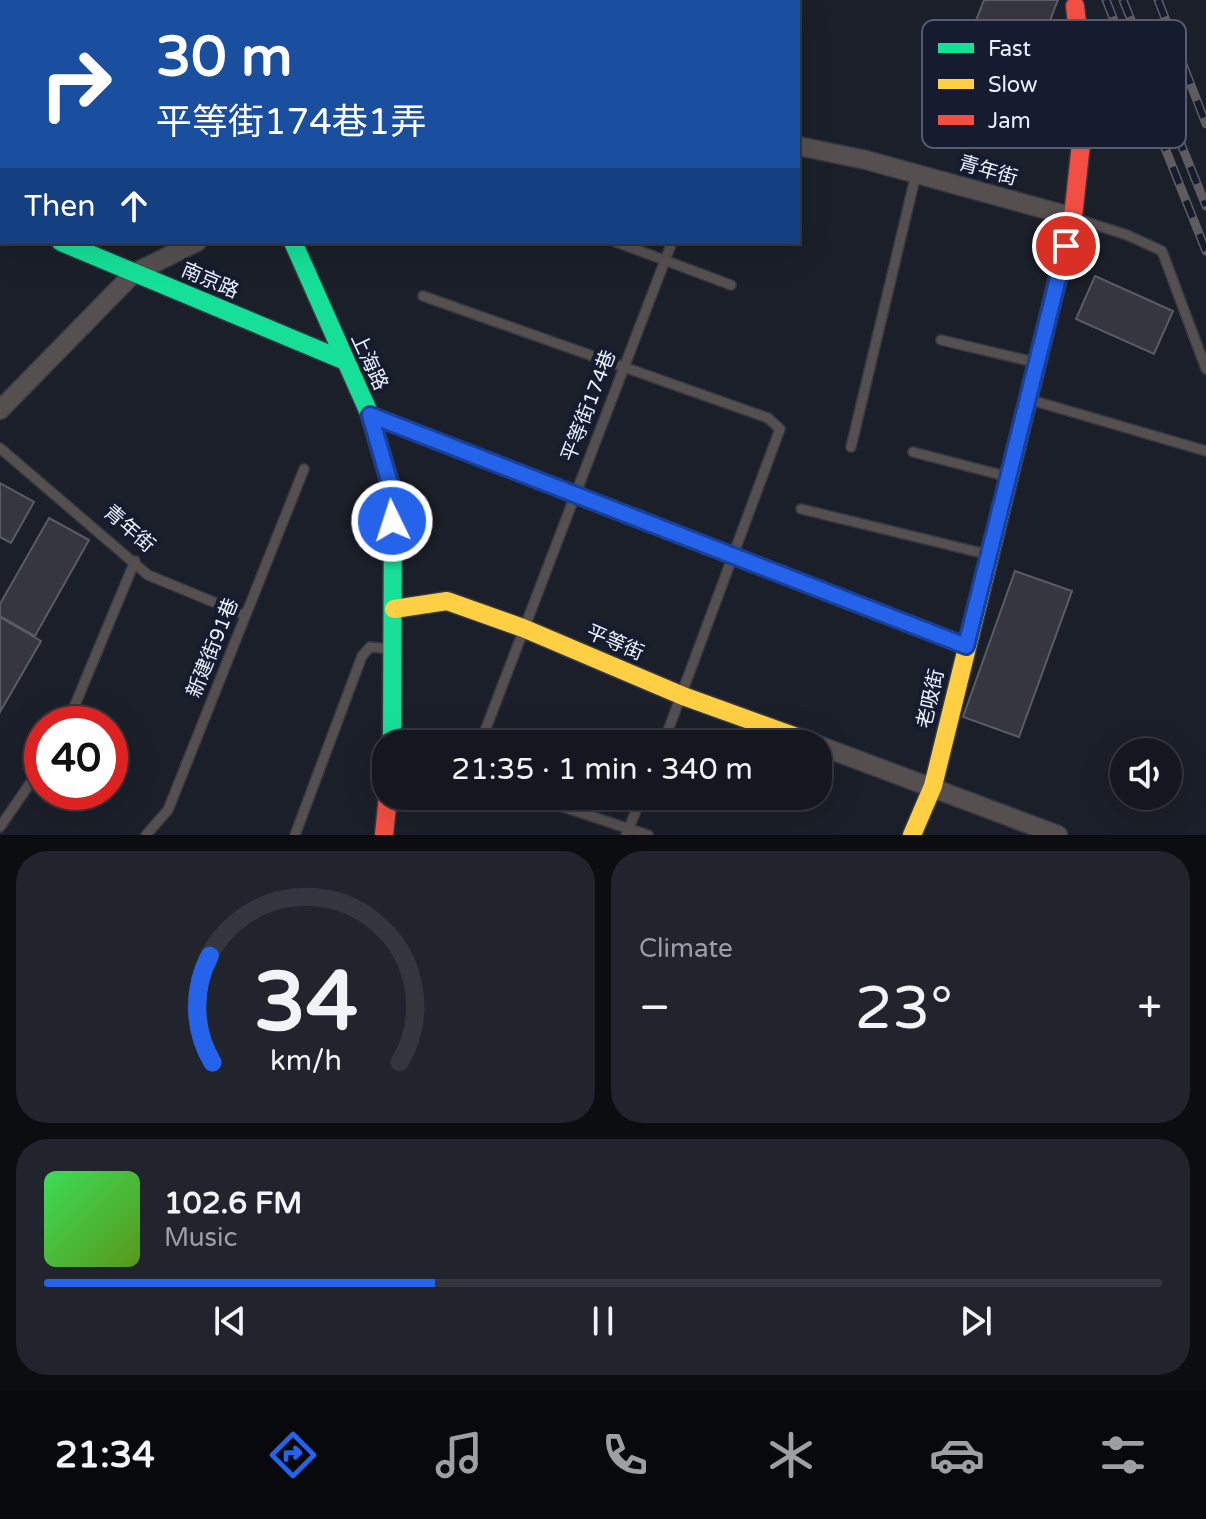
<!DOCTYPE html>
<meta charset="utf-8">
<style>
body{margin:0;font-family:"Varela Round","Noto Sans TC",sans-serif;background:#21242c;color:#f1f3f6;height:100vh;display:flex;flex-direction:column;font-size:30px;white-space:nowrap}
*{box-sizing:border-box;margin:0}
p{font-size:26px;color:#9d9fa4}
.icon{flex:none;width:44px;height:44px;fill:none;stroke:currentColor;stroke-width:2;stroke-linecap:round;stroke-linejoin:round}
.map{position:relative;height:835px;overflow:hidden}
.drawer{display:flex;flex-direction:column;gap:16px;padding:16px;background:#0b0d11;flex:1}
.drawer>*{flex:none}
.hud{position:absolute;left:0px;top:0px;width:800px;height:244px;box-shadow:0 8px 32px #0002,0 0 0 2px #33363d;background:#1a4fa0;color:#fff;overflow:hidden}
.buttons{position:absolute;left:1110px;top:738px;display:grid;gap:16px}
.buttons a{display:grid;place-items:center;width:72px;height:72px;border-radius:50%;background:#14171f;box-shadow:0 8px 32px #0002,0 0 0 2px #33363d;font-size:40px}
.speed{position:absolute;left:24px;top:706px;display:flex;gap:16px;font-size:40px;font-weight:700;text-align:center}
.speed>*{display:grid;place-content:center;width:104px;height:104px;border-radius:50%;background:#14171f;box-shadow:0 8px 32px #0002,0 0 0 2px #33363d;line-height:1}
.speed .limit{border:12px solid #d22;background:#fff;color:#111}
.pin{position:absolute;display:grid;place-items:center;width:68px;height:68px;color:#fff;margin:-34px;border:4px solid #fff;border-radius:50%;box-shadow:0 2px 8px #0007}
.me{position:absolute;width:88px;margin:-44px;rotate:356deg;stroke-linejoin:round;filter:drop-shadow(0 0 6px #0008)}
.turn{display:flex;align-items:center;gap:28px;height:168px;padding:0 24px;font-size:36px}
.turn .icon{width:104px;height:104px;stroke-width:2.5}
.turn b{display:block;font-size:56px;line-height:68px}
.then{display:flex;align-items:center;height:76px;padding:0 24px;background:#0003;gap:16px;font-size:30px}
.big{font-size:60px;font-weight:600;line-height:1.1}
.drawer .card{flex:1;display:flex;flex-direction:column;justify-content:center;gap:12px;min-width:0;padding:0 28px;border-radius:32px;background:#21242c}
.drawer .dial{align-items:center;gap:0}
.dial svg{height:208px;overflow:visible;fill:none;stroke:#33363d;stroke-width:7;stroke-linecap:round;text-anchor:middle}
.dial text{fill:#f1f3f6;stroke:none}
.song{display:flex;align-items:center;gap:24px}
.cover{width:96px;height:96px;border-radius:12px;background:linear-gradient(135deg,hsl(130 70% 55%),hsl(90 70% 35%))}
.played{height:8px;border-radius:4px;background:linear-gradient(90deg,#2563eb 35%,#33363d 35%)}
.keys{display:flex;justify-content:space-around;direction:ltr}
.heat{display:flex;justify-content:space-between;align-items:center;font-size:44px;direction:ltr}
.drawer .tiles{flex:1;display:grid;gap:16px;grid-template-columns:1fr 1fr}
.card:last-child{grid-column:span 2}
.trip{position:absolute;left:372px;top:730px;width:460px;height:80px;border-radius:32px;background:#14171f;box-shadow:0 8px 32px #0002,0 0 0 2px #33363d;font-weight:600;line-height:80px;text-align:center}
.menu{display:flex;height:128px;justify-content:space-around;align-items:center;background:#08090c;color:#9d9fa4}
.menu .icon{width:56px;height:56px}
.menu .selected{color:#2563eb}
.menu b{font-size:36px;color:#f1f3f6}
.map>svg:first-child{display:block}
.green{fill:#1f382a}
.building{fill:#35363f;stroke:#5a5b64;stroke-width:2}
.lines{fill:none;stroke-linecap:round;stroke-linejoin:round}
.lane-casing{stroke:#353942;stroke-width:12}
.street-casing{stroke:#353942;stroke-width:21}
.fast-casing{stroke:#353942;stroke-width:21}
.slow-casing{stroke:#353942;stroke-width:21}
.jam-casing{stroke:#353942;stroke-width:21}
.lane{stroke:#554f50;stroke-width:9}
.street{stroke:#554f50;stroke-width:18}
.fast{stroke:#16e098;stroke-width:18}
.slow{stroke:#ffcf43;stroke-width:18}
.jam{stroke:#f24e42;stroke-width:18}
.rail-casing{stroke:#5f5c5f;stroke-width:9}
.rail{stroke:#151c2f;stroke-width:6;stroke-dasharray:18;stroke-linecap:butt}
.route-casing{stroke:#184099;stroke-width:20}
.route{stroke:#2563eb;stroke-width:14}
.labels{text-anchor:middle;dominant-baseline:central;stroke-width:8;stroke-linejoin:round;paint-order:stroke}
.street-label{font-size:20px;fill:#ebf1fe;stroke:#151c2f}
.key{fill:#151c2f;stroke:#555c6d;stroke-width:2}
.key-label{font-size:22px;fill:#ebf1fe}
</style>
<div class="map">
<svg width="1206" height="835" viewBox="0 0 1206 835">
<rect width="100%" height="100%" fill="#1b1f29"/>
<path class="green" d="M0,0L170,2H2V188Z"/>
<g class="building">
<path d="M984,0H1058L1038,51L974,26Z"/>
<path d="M1095,276L1173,311L1154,354L1076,319Z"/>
<path d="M0,483L34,502L11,543L0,537Z"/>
<path d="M49,518L89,540L35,636L0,616V604Z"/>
<path d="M1015,571L1072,591L1019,737L963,717Z"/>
<path d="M0,617L41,641L0,712Z"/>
</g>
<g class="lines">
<g class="lane-casing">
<g id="lane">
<path d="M503,0L505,2"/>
<path d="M342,2L343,0"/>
<path d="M1074,218L1127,235L1162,251L1206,369"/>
<path d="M616,242L731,285"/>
<path d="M423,296L768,418L780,429L663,744"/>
<path d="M941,340L1034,362"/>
<path d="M1031,400L1206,451"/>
<path d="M377,418L964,644"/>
<path d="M851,447L916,174"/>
<path d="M0,448L148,575L245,615"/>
<path d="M913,452L1005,476"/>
<path d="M801,509L986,554"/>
<path d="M67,724L135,561"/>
<path d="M480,744L672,242"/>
<path d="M530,796L648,835"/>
<path d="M0,827L42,766"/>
<path d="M146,835L168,810L304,469"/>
<path d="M295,835L362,656L370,647L391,649"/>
<path d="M626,835L642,796"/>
</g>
</g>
<g class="street-casing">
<g id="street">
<path d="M798,146L866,160L1073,217"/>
<path d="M0,410L134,273L197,242"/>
<path d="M818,745L1058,835"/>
</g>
</g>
<g class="fast-casing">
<g id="fast">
<path d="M61,242L343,360"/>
<path d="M293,242L370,415L393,494L392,744"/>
</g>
</g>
<g class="slow-casing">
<g id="slow">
<path d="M194,0L195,2"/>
<path d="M394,609L447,601L523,628L683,696L816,744"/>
<path d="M912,835L933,786L1025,412"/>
</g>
</g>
<g class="jam-casing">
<g id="jam">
<path d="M0,216L2,217"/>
<path d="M1025,412L1073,217L1086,98L1075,6"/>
<path d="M384,835L388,796"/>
</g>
</g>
<use href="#lane" class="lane"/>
<use href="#street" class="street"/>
<use href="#fast" class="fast"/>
<use href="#slow" class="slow"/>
<use href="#jam" class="jam"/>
<g class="rail-casing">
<g id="rail">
<path d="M1106,0L1206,251"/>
<path d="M1123,0L1206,206"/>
<path d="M1158,0L1206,124"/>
</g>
</g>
<use href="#rail" class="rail"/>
</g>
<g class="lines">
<g class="route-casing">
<path id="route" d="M392,521L393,494L370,415L966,646L1066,246"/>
</g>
<use href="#route" class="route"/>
</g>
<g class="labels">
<g class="street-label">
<text transform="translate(988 171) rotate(16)">青年街</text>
<text transform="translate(210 281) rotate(23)">南京路</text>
<text transform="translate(369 362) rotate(65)">上海路</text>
<text transform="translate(589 406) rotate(-69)">平等街174巷</text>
<text transform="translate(129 529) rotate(41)">青年街</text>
<text transform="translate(615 643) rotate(23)">平等街</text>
<text transform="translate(213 648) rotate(-68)">新建街91巷</text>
<text transform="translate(931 699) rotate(-77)">老吸街</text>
</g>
</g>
<rect x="922" y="20" width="264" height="128" rx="12" class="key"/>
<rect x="938" y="43" width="36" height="10" fill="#16e098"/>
<rect x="938" y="79" width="36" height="10" fill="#ffcf43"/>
<rect x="938" y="115" width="36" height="10" fill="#f24e42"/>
<g class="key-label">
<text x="988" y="56">Fast</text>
<text x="988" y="92">Slow</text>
<text x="988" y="128">Jam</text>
</g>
</svg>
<div class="buttons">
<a><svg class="icon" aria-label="sound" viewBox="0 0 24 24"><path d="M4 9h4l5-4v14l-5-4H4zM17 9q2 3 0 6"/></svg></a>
</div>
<div class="speed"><div class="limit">40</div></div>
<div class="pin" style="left:1066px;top:246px;background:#d93025"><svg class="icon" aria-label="arrive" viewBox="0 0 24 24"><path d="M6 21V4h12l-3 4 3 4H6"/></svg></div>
<svg class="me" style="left:392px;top:521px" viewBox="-20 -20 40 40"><circle r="17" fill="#2563eb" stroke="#fff" stroke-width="3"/><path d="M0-11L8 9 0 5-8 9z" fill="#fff"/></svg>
<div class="trip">21:35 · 1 min · 340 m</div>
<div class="hud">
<div class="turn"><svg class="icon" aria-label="right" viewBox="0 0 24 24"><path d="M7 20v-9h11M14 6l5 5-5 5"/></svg><div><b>30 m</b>平等街174巷1弄</div></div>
<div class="then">Then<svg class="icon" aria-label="ahead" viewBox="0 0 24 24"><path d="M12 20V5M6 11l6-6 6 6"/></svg></div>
</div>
</div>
<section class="drawer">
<div class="tiles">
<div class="card dial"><svg viewBox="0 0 100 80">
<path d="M14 69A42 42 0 1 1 86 69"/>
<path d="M14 69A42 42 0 0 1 13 28" stroke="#2563eb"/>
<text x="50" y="56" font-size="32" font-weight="700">34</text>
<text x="50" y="72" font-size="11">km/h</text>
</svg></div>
<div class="card"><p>Climate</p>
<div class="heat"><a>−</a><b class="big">23°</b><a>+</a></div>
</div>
<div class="card">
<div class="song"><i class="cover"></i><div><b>102.6 FM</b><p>Music</p></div></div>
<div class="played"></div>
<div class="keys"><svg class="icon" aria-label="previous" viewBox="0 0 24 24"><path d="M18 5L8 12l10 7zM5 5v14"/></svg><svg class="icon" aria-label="pause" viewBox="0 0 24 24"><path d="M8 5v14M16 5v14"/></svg><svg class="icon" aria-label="next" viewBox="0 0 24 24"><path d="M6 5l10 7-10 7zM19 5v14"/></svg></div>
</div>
</div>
</section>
<nav class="menu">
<b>21:34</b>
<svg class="icon selected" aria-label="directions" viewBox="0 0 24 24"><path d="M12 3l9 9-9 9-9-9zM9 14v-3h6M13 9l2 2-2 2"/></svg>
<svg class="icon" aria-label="music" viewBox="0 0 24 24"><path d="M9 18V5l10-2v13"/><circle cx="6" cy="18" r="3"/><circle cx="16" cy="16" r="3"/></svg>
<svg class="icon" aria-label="phone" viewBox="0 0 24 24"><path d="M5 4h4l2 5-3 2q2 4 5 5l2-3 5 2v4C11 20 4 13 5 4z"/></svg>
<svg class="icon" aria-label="climate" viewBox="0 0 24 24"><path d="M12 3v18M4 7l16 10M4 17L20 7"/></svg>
<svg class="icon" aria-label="car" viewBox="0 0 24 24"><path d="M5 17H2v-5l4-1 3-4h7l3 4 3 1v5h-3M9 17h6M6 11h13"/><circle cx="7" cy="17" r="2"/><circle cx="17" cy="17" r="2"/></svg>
<svg class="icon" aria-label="filters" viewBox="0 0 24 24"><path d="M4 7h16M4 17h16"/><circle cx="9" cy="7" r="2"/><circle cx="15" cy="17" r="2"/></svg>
</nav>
